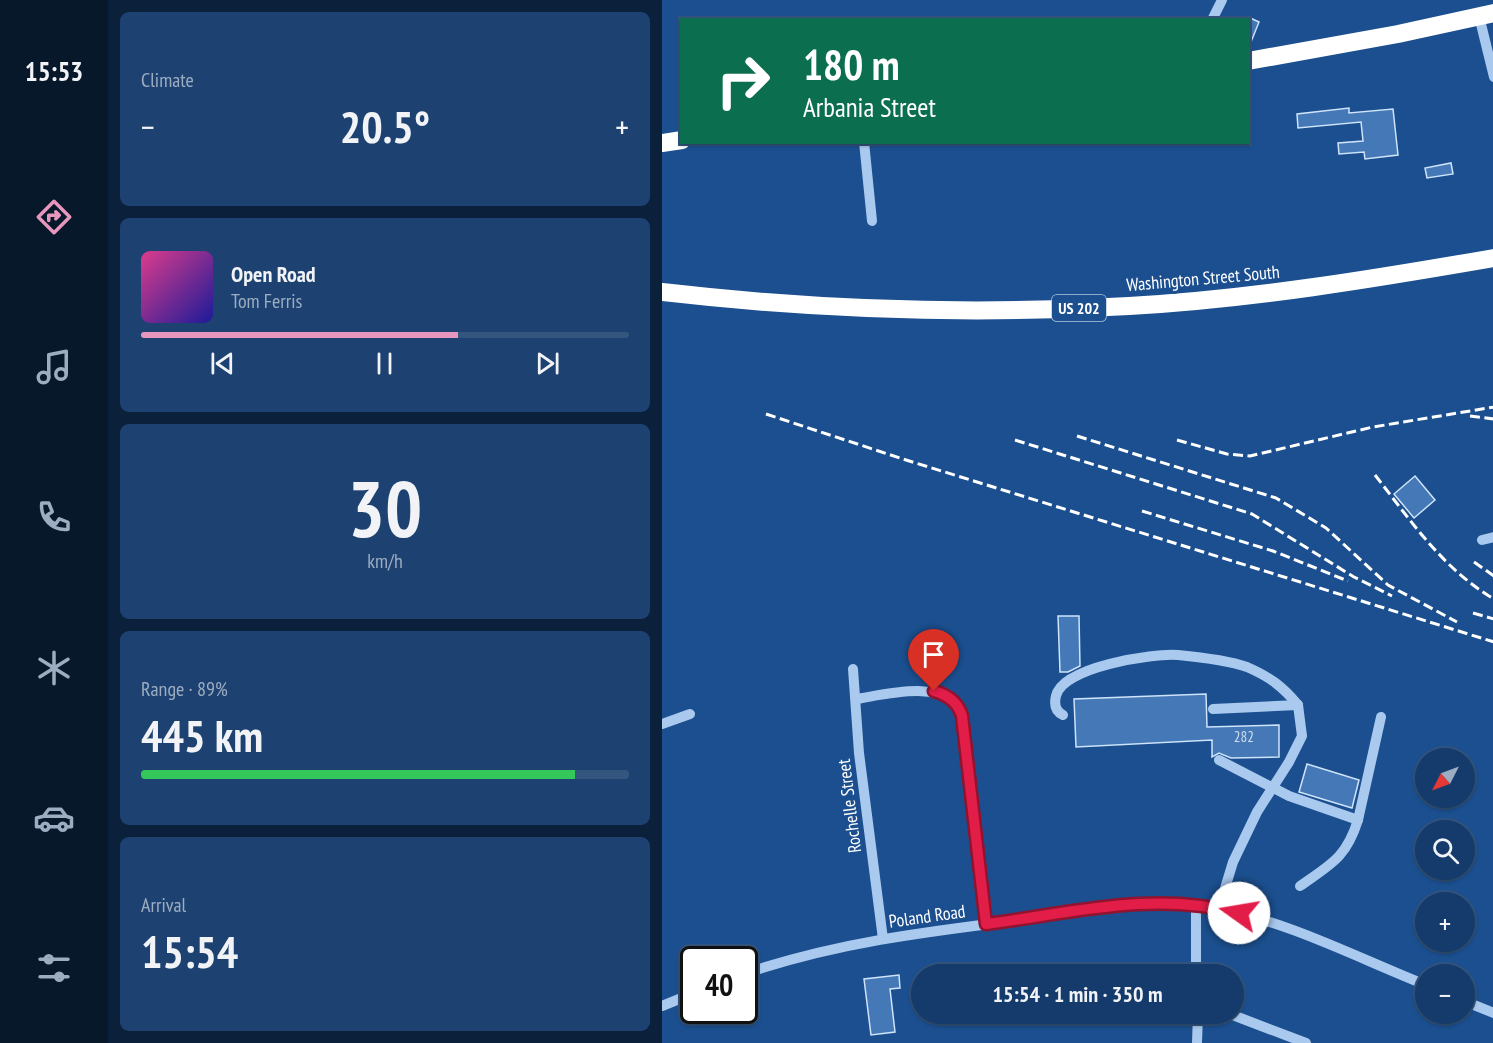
<!DOCTYPE html>
<meta charset="utf-8">
<style>
body{margin:0;font-family:"PT Sans Narrow",sans-serif;background:#1d4271;color:#f1f3f6;height:100vh;display:flex;flex-direction:column;font-size:22px;white-space:nowrap}
*{box-sizing:border-box;margin:0}
p{font-size:20px;color:#9dadc1}
.icon{flex:none;width:33px;height:33px;fill:none;stroke:currentColor;stroke-width:2;stroke-linecap:round;stroke-linejoin:round}
.map{position:relative;flex:1;overflow:hidden}
.drawer{display:flex;flex-direction:column;gap:12px;padding:12px;background:#0b203b;width:554px}
.drawer>*{flex:none}
.banner{position:absolute;left:18px;top:18px;width:570px;height:126px;border-radius:0px;box-shadow:0 2px 4px #0004,0 0 0 2px #33557e;background:#0b6e4f;color:#fff;overflow:hidden}
.needle{width:39px;rotate:228deg}
.fabs{position:absolute;left:753px;top:748px;display:grid;gap:12px}
.fabs a{display:grid;place-items:center;width:60px;height:60px;border-radius:50%;background:#143b6b;box-shadow:0 2px 4px #0004,0 0 0 2px #33557e;font-size:30px}
.speed{position:absolute;left:18px;top:946px;display:flex;gap:12px;font-size:30px;font-weight:700;text-align:center}
.speed>*{display:grid;place-content:center;width:78px;height:78px;border-radius:50%;background:#143b6b;box-shadow:0 2px 4px #0004,0 0 0 2px #33557e;line-height:1}
.speed .limit{border:3px solid #111;border-radius:9px;background:#fff;color:#111}
.pin{position:absolute;display:grid;place-items:center;width:51px;height:51px;color:#fff;margin:-62px -26px;border-radius:50% 50% 50% 0;rotate:-45deg;box-shadow:0 0 6px #0007}
.pin .icon{rotate:45deg}
.me{position:absolute;width:66px;margin:-33px;rotate:283deg;stroke-linejoin:round;filter:drop-shadow(0 0 4px #0008)}
.turn{display:flex;align-items:center;gap:21px;height:126px;padding:0 24px;font-size:27px}
.turn .icon{width:78px;height:78px;stroke-width:2.5}
.turn b{display:block;font-size:42px;line-height:51px}
.big{font-size:45px;font-weight:700;line-height:1.1}
.drawer .widget{flex:1;display:flex;flex-direction:column;justify-content:center;gap:9px;min-width:0;padding:0 21px;border-radius:9px;background:#1d4271}
.drawer .dial{align-items:center;gap:0}
.dial b{font-size:78px;line-height:1}
.song{display:flex;align-items:center;gap:18px}
.cover{width:72px;height:72px;border-radius:9px;background:linear-gradient(135deg,hsl(330 70% 55%),hsl(240 70% 35%))}
.played{height:6px;border-radius:3px;background:linear-gradient(90deg,#e797bd 65%,#33557e 65%)}
.keys{display:flex;justify-content:space-around;direction:ltr}
.heat{display:flex;justify-content:space-between;align-items:center;font-size:33px;direction:ltr}
.charge{height:9px;border-radius:4px;background:linear-gradient(90deg,#34c759 89%,#33557e 0)}
.trip{position:absolute;left:249px;top:964px;width:333px;height:60px;border-radius:30px;background:#143b6b;box-shadow:0 2px 4px #0004,0 0 0 2px #33557e;font-weight:700;line-height:60px;text-align:center}
main{display:flex;flex:1;min-height:0}
.tab-bar{display:flex;flex-direction:column;width:108px;justify-content:space-around;align-items:center;background:#08182b;color:#9dadc1}
.tab-bar .icon{width:42px;height:42px}
.tab-bar .current{color:#e797bd}
.tab-bar b{font-size:27px;color:#f1f3f6}
.map>svg:first-child{display:block}
.building{fill:#4478b7;stroke:#cfe3fa;stroke-width:1.5}
.lines{fill:none;stroke-linecap:round;stroke-linejoin:round}
.minor{stroke:#a9c9ee;stroke-width:10}
.highway{stroke:#fff;stroke-width:18}
.rail{stroke:#fff;stroke-width:3;stroke-dasharray:10 4.5;stroke-linecap:butt}
.route-casing{stroke:#92132f;stroke-width:15}
.route{stroke:#e11d48;stroke-width:10}
.labels{text-anchor:middle;dominant-baseline:central;stroke-width:6;stroke-linejoin:round;paint-order:stroke}
.number-label{font-size:15px;fill:#d0dded}
.shield{fill:#1b4f8f;stroke:#bbcadd;stroke-width:1.5}
.shield-label{font-size:16px;font-weight:bold;fill:#fff}
.street-label{font-size:18px;fill:#fff;stroke:#1b4f8f}
</style>
<main>
<nav class="tab-bar">
<b>15:53</b>
<svg class="icon current" aria-label="directions" viewBox="0 0 24 24"><path d="M12 3l9 9-9 9-9-9zM9 14v-3h6M13 9l2 2-2 2"/></svg>
<svg class="icon" aria-label="music" viewBox="0 0 24 24"><path d="M9 18V5l10-2v13"/><circle cx="6" cy="18" r="3"/><circle cx="16" cy="16" r="3"/></svg>
<svg class="icon" aria-label="phone" viewBox="0 0 24 24"><path d="M5 4h4l2 5-3 2q2 4 5 5l2-3 5 2v4C11 20 4 13 5 4z"/></svg>
<svg class="icon" aria-label="climate" viewBox="0 0 24 24"><path d="M12 3v18M4 7l16 10M4 17L20 7"/></svg>
<svg class="icon" aria-label="car" viewBox="0 0 24 24"><path d="M5 17H2v-5l4-1 3-4h7l3 4 3 1v5h-3M9 17h6M6 11h13"/><circle cx="7" cy="17" r="2"/><circle cx="17" cy="17" r="2"/></svg>
<svg class="icon" aria-label="filters" viewBox="0 0 24 24"><path d="M4 7h16M4 17h16"/><circle cx="9" cy="7" r="2"/><circle cx="15" cy="17" r="2"/></svg>
</nav>
<section class="drawer">
<div class="widget"><p>Climate</p>
<div class="heat"><a>−</a><b class="big">20.5°</b><a>+</a></div>
</div>
<div class="widget">
<div class="song"><i class="cover"></i><div><b>Open Road</b><p>Tom Ferris</p></div></div>
<div class="played"></div>
<div class="keys"><svg class="icon" aria-label="previous" viewBox="0 0 24 24"><path d="M18 5L8 12l10 7zM5 5v14"/></svg><svg class="icon" aria-label="pause" viewBox="0 0 24 24"><path d="M8 5v14M16 5v14"/></svg><svg class="icon" aria-label="next" viewBox="0 0 24 24"><path d="M6 5l10 7-10 7zM19 5v14"/></svg></div>
</div>
<div class="widget dial"><b>30</b><p>km/h</p></div>
<div class="widget"><p>Range · 89%</p><b class="big">445 km</b><div class="charge"></div></div>
<div class="widget"><p>Arrival</p><b class="big">15:54</b></div>
</section>
<div class="map">
<svg width="832" height="1043" viewBox="0 0 832 1043">
<rect width="100%" height="100%" fill="#1b4f8f"/>
<g class="building">
<path d="M586,17L597,22L587,47L586,46Z"/>
<path d="M687,108V113L731,109L736,155L703,159L702,152L677,154L676,143L701,141L699,122L636,128L635,114Z"/>
<path d="M789,163L791,174L765,178L763,168Z"/>
<path d="M753,476L773,500L752,518L732,494Z"/>
<path d="M396,616H417L418,666L406,672H398Z"/>
<path d="M544,694L545,727L617,725V757L569,758L557,753L550,757V740L414,747L412,699Z"/>
<path d="M645,764L697,780L690,808L637,792Z"/>
<path d="M237,975L238,988L228,989L233,1032L209,1035L202,979Z"/>
</g>
<g class="lines">
<g class="minor">
<path d="M817,16L832,77"/>
<path d="M550,20L560,0"/>
<path d="M202,142L210,221"/>
<path d="M820,540L832,537"/>
<path d="M191,669L197,753L221,939"/>
<path d="M194,699C221,695 284,678 298,711C302,721 302,733 303,744L324,924"/>
<path d="M551,709L636,705L640,736L627,762L595,812L571,862L557,908"/>
<path d="M401,715C393,711 392,704 394,696C400,667 491,653 516,655C537,657 565,660 585,667C608,677 620,686 636,705"/>
<path d="M0,724L28,714"/>
<path d="M557,760L627,796L696,820L719,717"/>
<path d="M638,886C669,864 684,858 696,820"/>
<path d="M82,974C175,942 270,931 367,919C430,910 491,896 555,908C627,922 696,958 764,985"/>
<path d="M534,975V905"/>
<path d="M802,1001L832,1013"/>
<path d="M0,1006L32,993"/>
<path d="M568,1014L644,1043"/>
<path d="M535,1043L536,1014"/>
</g>
<g class="highway">
<path d="M586,61L736,34L832,13"/>
<path d="M0,143L20,140"/>
<path d="M0,292C155,310 311,315 467,306C590,299 711,279 832,258"/>
</g>
<g class="rail">
<path d="M104,414L244,460L832,642"/>
<path d="M808,416L832,419"/>
<path d="M415,436L614,498L664,528L726,585L795,622"/>
<path d="M353,440L590,514L692,577L730,596"/>
<path d="M515,440L565,454L588,456L711,427L832,407"/>
<path d="M713,475C749,521 781,569 832,599"/>
<path d="M480,511L611,551L686,581"/>
<path d="M812,562L832,576"/>
<path d="M811,613L832,619"/>
</g>
</g>
<g class="lines">
<g class="route-casing">
<path id="route" d="M272,691C286,695 296,702 300,716L324,924C411,913 489,891 577,913"/>
</g>
<use href="#route" class="route"/>
</g>
<g class="labels">
<g class="number-label">
<text x="582" y="736">282</text>
</g>
<rect class="shield" x="390" y="295" width="54" height="26" rx="4.5"/>
<g class="shield-label">
<text x="417" y="308">US 202</text>
</g>
<g class="street-label">
<text transform="translate(541 278) rotate(-5)">Washington Street South</text>
<text transform="translate(187 806) rotate(-97)">Rochelle Street</text>
<text transform="translate(265 916) rotate(-8)">Poland Road</text>
</g>
</g>
</svg>
<div class="fabs">
<a><svg class="needle" viewBox="-14 -14 28 28"><path d="M0-13l5 13h-10z" fill="#e53935"/><path d="M0 13l5-13h-10z" fill="#9dadc1"/></svg></a>
<a><svg class="icon" aria-label="search" viewBox="0 0 24 24"><circle cx="10" cy="10" r="6"/><path d="M15 15l6 6"/></svg></a>
<a>+</a>
<a>−</a>
</div>
<div class="speed"><div class="limit">40</div></div>
<div class="pin" style="left:272px;top:691px;background:#d93025"><svg class="icon" aria-label="arrive" viewBox="0 0 24 24"><path d="M6 21V4h12l-3 4 3 4H6"/></svg></div>
<svg class="me" style="left:577px;top:913px" viewBox="-20 -20 40 40"><circle r="19" fill="#fff"/><path d="M0-13L10 11 0 6-10 11z" fill="#e11d48"/></svg>
<div class="trip">15:54 · 1 min · 350 m</div>
<div class="banner">
<div class="turn"><svg class="icon" aria-label="right" viewBox="0 0 24 24"><path d="M7 20v-9h11M14 6l5 5-5 5"/></svg><div><b>180 m</b>Arbania Street</div></div>
</div>
</div>
</main>
